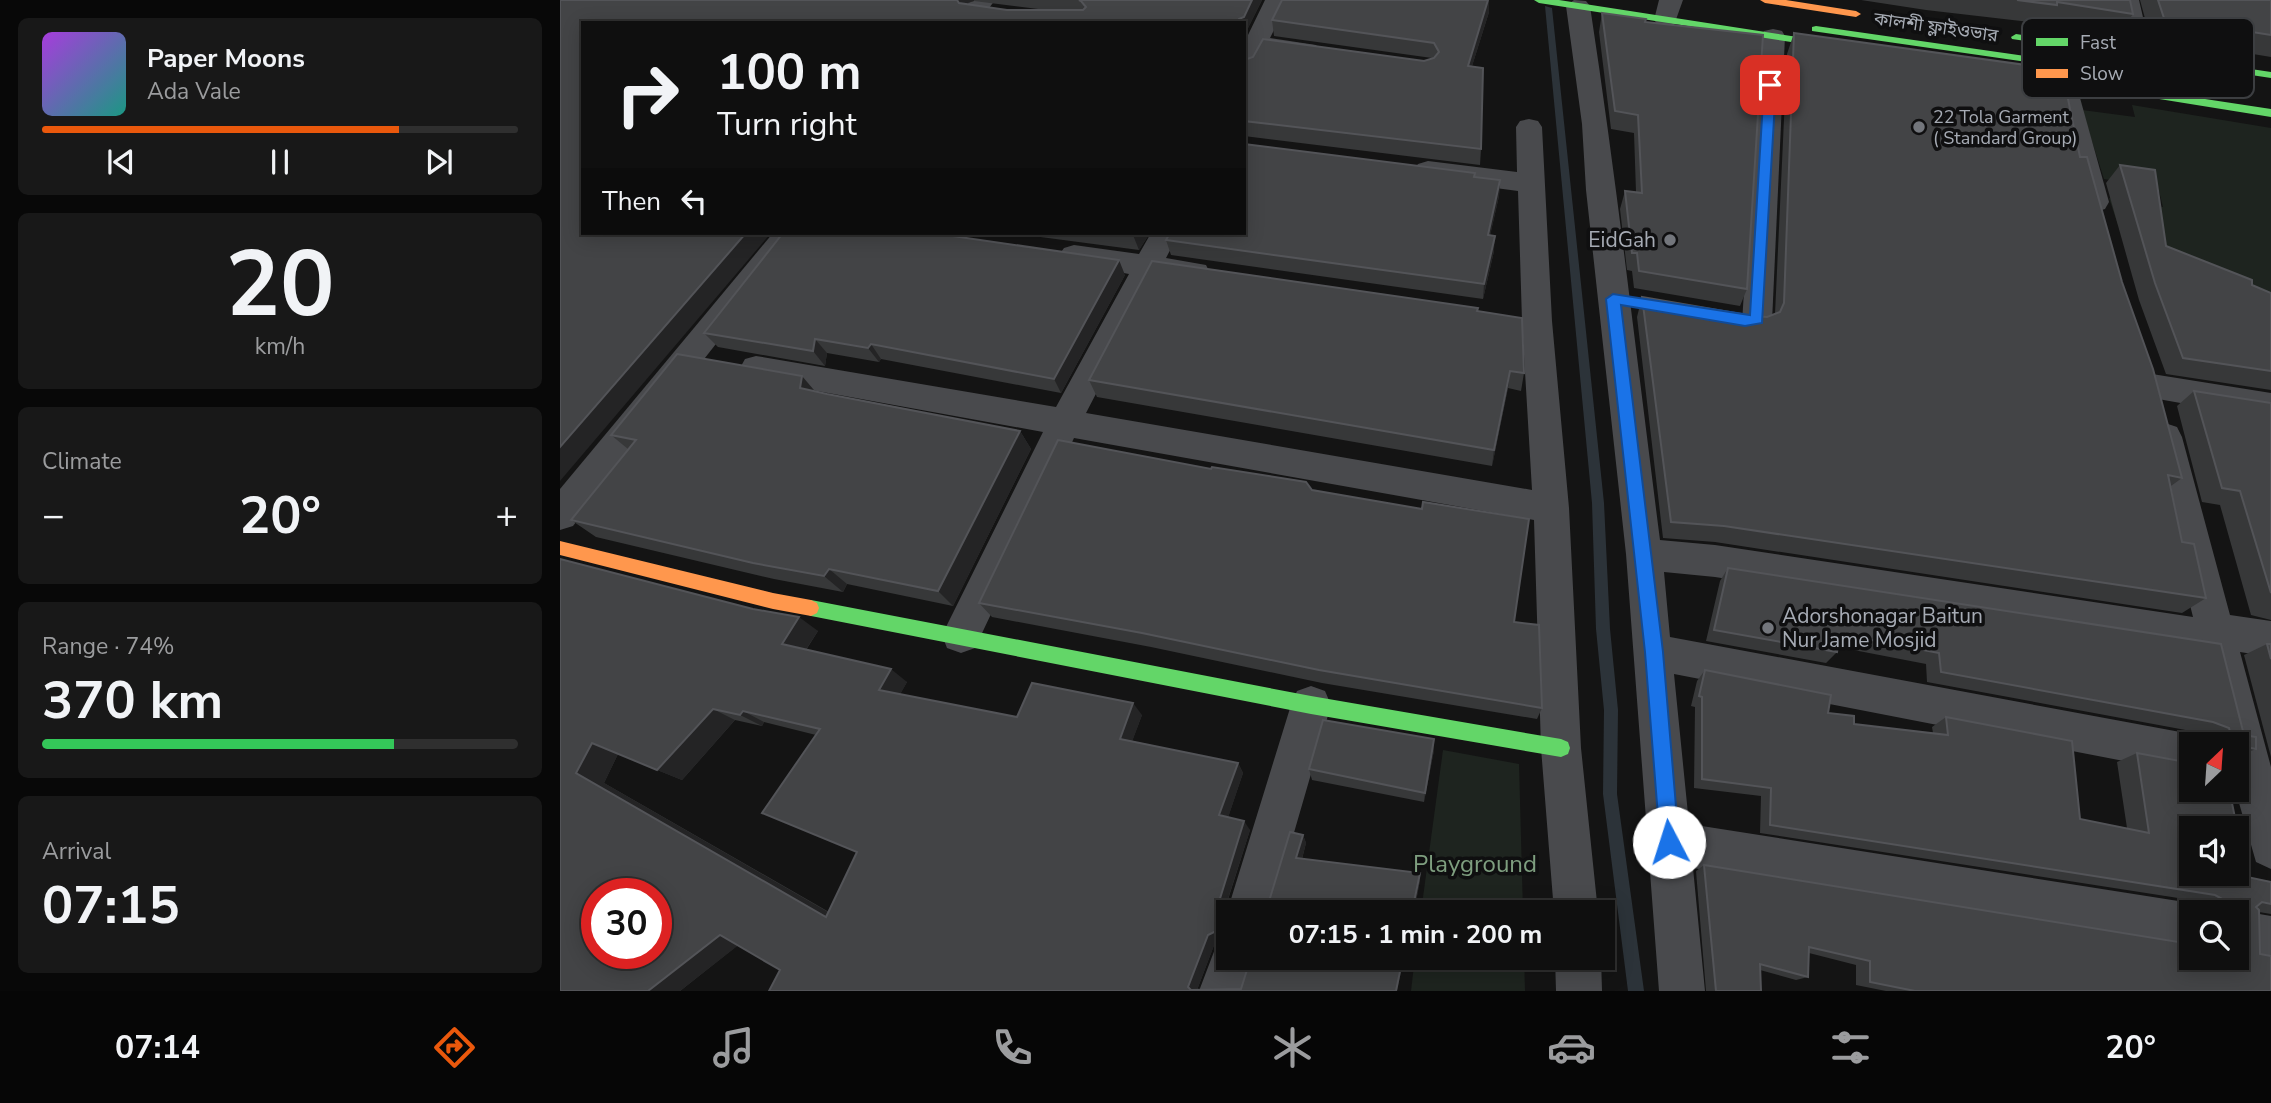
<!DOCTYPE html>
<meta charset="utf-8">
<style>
body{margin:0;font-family:"Nunito Sans","Noto Sans Bengali",sans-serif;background:#181818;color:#f1f3f6;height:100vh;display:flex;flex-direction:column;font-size:26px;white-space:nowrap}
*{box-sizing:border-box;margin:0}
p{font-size:23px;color:#9b9c9e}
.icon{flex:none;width:38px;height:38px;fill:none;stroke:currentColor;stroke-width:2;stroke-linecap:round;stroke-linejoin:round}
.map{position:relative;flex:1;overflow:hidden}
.panel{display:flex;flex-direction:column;gap:18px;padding:18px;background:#080808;width:560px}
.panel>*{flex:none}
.hud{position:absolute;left:21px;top:21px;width:665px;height:214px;border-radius:0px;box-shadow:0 4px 18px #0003,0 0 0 2px #2f2f2f;background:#0f0f0f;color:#f1f3f6;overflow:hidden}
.needle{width:46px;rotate:25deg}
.buttons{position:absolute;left:1619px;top:732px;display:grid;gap:14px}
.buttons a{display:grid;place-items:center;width:70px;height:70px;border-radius:0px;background:#0f0f0f;box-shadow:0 4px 18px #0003,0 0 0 2px #2f2f2f;font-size:35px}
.speed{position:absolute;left:21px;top:878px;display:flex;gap:14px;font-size:35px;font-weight:700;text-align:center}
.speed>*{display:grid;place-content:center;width:91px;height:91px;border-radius:50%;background:#0f0f0f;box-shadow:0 4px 18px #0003,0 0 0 2px #2f2f2f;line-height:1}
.speed .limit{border:10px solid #d22;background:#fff;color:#111}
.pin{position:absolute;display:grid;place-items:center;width:60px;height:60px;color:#fff;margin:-30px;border-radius:14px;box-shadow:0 4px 10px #0006}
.me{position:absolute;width:77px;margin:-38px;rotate:355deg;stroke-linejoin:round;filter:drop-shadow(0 0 5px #0008)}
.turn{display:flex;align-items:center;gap:24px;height:147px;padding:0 21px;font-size:32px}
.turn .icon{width:91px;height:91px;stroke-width:2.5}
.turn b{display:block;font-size:49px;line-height:60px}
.then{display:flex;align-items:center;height:66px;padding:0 21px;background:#0003;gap:14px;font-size:26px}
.big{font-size:52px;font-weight:700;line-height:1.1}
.panel .card{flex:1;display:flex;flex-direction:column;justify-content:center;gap:10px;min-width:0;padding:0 24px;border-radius:10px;background:#181818}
.panel .dial{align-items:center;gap:0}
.dial b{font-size:91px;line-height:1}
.song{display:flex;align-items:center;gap:21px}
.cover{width:84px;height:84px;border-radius:10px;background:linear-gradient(135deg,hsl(280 70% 55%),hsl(170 70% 35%))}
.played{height:7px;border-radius:4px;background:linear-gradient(90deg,#ea580c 75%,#2f2f2f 75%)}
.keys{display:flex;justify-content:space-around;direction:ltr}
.heat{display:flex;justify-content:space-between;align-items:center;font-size:38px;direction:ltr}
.charge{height:10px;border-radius:5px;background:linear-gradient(90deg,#34c759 74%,#2f2f2f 0)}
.trip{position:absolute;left:656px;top:900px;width:399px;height:70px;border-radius:0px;background:#0f0f0f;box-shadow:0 4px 18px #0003,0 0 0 2px #2f2f2f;font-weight:700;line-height:70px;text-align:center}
.tab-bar{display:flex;height:112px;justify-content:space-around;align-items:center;background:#060606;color:#9b9c9e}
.tab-bar .icon{width:49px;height:49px}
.tab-bar .selected{color:#ea580c}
.tab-bar b{font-size:32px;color:#f1f3f6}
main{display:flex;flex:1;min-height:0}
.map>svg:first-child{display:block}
.green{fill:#1e241f}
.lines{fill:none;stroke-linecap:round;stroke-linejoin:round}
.stream{fill:#2c3339;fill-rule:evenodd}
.street{fill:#494a4d;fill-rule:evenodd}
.fast{fill:#63d668;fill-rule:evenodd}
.slow{fill:#ff974d;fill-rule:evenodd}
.wall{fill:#373839;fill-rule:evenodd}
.shaded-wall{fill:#242425}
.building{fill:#434446;stroke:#535458;stroke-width:2;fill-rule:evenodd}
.route{fill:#1a73e8;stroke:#114b97;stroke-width:2}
.poi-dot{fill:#73767c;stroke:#0f0f10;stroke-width:2.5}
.labels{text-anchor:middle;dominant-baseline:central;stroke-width:7;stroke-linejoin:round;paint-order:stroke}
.far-street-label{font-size:18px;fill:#a6abb4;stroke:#0f0f10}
.far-poi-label{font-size:18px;fill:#a6abb4;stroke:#0f0f10;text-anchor:start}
.poi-label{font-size:21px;fill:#a6abb4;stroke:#0f0f10;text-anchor:end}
.near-park-label{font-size:24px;fill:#7e9e7f;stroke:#0f0f10}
.key{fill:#0f0f10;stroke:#3c3e41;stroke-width:2}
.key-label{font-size:19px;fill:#a6abb4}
</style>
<main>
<section class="panel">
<div class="card">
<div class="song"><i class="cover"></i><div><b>Paper Moons</b><p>Ada Vale</p></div></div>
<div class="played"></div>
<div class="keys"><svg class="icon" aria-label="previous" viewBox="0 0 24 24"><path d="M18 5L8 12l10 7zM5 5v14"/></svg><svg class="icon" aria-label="pause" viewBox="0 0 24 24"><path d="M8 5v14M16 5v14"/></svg><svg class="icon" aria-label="next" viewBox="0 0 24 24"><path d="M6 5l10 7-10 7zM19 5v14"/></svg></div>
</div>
<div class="card dial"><b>20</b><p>km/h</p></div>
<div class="card"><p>Climate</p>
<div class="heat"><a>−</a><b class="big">20°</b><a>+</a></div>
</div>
<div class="card"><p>Range · 74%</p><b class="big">370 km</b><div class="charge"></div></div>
<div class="card"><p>Arrival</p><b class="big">07:15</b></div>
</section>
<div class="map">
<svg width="1711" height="991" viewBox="0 0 1711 991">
<rect width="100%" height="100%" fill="#141414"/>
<g class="green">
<path d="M1572,105L1711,128V314L1594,263L1600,236L1558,225L1549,198L1603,207L1598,187L1544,179L1522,110L1575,117Z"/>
<path d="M883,750L959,764L963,912H861Z"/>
<path d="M855,957H964L965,991H851Z"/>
</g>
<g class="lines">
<path class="stream" d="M985,6L992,8L1044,503L1050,629L1058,710L1057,794L1084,991H1068L1043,794L1044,710L1036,629L1032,503Z"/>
<g class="street">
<path d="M411,0H435L418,23H393Z"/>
<path d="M705,0H729L710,38L756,45L759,50L756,55L747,57L704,52L693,72L684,74V35H688Z"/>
<path d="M1014,0L1026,1L1030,6C1057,183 1077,362 1100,540L1155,545L1633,617L1588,437L1593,427L1605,423L1617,427L1622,437L1670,615L1711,621V657L1680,652L1711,767V869L1696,862L1675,789L1676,744H1664L1642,653L1155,577L1104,572L1110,637L1631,734L1646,740L1647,744H1631V774L1114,674L1129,824L1631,903L1648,912H1631V949L1133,868L1145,991H1099L1066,554L1026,190L1022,124L1006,6Z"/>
<path d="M1099,0H1123L1114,25H1098L1094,20Z"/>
<path d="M1555,0H1579L1592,56L1589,61L1580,63L1571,61L1568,56Z"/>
<path d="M1213,29L1222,31L1225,36L1212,322L1208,330L1197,334L1186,330L1182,322L1201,36L1204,31Z"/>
<path d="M1502,72L1511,75L1515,80L1549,202L1545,209L1535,212L1525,209L1521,202L1489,80L1493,75Z"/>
<path d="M969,119L978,121L982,127L992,321L1009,508L1021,748L1038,912H994L981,748L974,520L514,438L415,648L401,653L387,648L382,635L483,432L196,380L185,377L180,368L185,359L196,356L496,407L569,274L504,262L499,255L504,248L514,245L579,254L591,233H619L606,258L646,265L650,273L646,281L635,284L596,278L526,413L972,490L962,321L958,191L868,179L858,176L854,170L858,164L868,161L957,172L956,127L960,121Z"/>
<path d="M213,233H243L13,526L0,530V489Z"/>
<path d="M1592,374L1711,393V419L1581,396L1576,387L1581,378Z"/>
<path d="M751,686L765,691L771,705L711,912H668V917L667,912L731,705L737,691Z"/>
<path d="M1676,910L1711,916V962L1676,956V912H1673Z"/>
<path d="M668,936V957H697L685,991H639L658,941Z"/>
<path d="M995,957H1041L1042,991H996Z"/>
</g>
<g class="fast">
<path d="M974,0H999L1283,44L1289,47L1283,50L979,3Z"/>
<path d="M1256,26L1487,59L1493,62L1487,65L1252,31V27Z"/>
<path d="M1456,34L1711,72V78L1452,39L1451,37Z"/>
<path d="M1454,70L1711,109V117L1450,75L1448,73Z"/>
<path d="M251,600L751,696L1001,739L1008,742L1010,748L1008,754L1001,757L751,714L251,616L245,613L243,608L245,603Z"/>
</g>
<g class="slow">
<path d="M1200,0H1226L1296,11L1301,14L1296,17L1205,3Z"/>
<path d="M0,541L213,593L251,600L257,603L259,608L257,613L251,616L213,609L0,555Z"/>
</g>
</g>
<g class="wall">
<path d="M0,0H702L686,32L23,23ZM414,1L486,10H447L406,4Z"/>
<path d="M722,0H929V12L912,66L921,149L920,165L684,136V60L864,61L872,58L714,36L712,20Z"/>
<path d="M1301,0H1570L1573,14L1560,33L1487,22L1486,24L1366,10Z"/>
<path d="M1580,0H1711V57L1590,37Z"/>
<path d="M1042,13L1085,22L1187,289L1180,306L1074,288L1072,271L1067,270L1060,209L1065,191L1076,192L1074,133L1051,129L1039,32Z"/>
<path d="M1234,33L1520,157L1562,282L1622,478L1611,486L1622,542L1646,598L1622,613L1155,542L1103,538L1077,317L1082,297L1193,316L1207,317L1215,314L1227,54Z"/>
<path d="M1560,165L1606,246L1711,293V390L1606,374L1579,300L1546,183Z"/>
<path d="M915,173V177L940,180L939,196L930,235L934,251L923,299L611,255L606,240Z"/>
<path d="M451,233H590L579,250Z"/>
<path d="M565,275L501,393L321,359L319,362L267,353L265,366L158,347L144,333Z"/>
<path d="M918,311L964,373L961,391L948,388L932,466L537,397L529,380Z"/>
<path d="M1634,391L1711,403V620L1691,615L1660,505L1642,502L1617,406Z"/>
<path d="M460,431L471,449L393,606L287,584L283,592L214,579L36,537L11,520L68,449L51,435Z"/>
<path d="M752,490L954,622L982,708L977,719L762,683L591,647L432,617L419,603Z"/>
<path d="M0,559L258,631L246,650L347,682L340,694L457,717L582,715L572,741L678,763L683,773L668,817L690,830L665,909L707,908L743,835L746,843L742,859L860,880L854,912H668V953L664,950L662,937L656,940L637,990L837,991H209L220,970L178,945L120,991H0ZM175,720L202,726L204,722L256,735L297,852L269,912L44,783L58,754L122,780Z"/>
<path d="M1168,568L1661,644L1684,735L1696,749L1676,757V744H1640L1648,741L1647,738L1631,731L1367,682L1366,664L1278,647L1277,652L1266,663L1146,641L1160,581Z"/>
<path d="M1707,644H1711V757L1684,655Z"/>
<path d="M1145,670L1268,713L1294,724L1373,733L1372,727L1386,717L1520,819L1567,828L1557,762L1577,753L1665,801L1687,877L1711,882V914L1699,912L1700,954L1711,991H1326L1296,985V965L1249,953L1248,977L1236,980L1200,970L1201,991H1146L1136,871L1144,865L1676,957V912H1647L1650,911L1631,900L1200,833L1201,796L1134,788L1135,707L1131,706L1137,681Z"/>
<path d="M874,750L864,802L752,780L749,769Z"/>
</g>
<g class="shaded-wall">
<path d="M395,0H414V1L404,4L399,11Z"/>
<path d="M692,0H702L686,32L684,33V23H679V19Z"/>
<path d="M928,0H929V12L907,82L908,66Z"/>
<path d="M940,180L939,196L927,250L928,235Z"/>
<path d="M186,233H211L0,481V447Z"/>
<path d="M575,233H590L579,250L573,235Z"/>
<path d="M935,236L934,251L923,299L924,284Z"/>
<path d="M559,260L565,275L501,393L494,379Z"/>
<path d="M255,339L267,353L265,366L253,351Z"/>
<path d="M311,344L321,359L319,362L308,348Z"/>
<path d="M950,371L948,388L932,466L934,450Z"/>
<path d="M242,376L259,396L240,388Z"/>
<path d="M460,431L471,449L393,606L378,591Z"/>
<path d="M269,569L287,584L283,592L264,576Z"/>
<path d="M239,617L258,631L241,657L222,644Z"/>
<path d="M331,669L347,682L336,702L319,690Z"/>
<path d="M573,703L582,715L569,750L560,739Z"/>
<path d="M153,709L175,720L122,780L97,770Z"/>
<path d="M183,711L204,722L202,726L180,715Z"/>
<path d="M874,739V750L864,802L865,793Z"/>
<path d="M32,743L58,754L44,783L287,923L266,917L16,773Z"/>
<path d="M678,763L683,773L666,824L659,815Z"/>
<path d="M684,821L690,830L664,911L666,919L660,913L658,905Z"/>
<path d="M743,835L746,843L740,866L736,858Z"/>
<path d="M860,873V880L854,912H852Z"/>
<path d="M662,928L668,933L656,940L637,990H631L628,987L648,935Z"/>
<path d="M160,935L185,940L120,991H88Z"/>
<path d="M843,957H844L837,991H836Z"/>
</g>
<g class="building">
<path d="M0,0H397L399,3L447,10H523L526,7L521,1L519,0H692L684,17L679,19V23H23V233H186L0,447Z"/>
<path d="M722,0H928L908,66L923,68L921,149L684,121V80L685,78H684V60L693,57L703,39L864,61L874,58L879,52L874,43L712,20Z"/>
<path d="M1457,0H1570L1573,14L1497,2V5Z"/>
<path d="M1598,0H1711V35L1604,18Z"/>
<path d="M1042,13L1086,19L1085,22L1203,35L1187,289L1079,271L1077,253H1072L1065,191L1082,193L1078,115L1055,111Z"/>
<path d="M1234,33L1502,70L1520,157H1527L1562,282L1593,369L1622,478L1608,475L1622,542L1634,544L1646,598L1164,526L1111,522L1082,297L1193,316L1207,317L1220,312L1224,303Z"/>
<path d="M684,144L915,173L914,177L940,180L928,235L935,236L924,284L606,240L610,233H684Z"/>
<path d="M1560,165L1595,170L1606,246L1692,280V285L1711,293V371L1623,358L1595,283Z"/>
<path d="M223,233H372L559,260L494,379L311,344L308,348L255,339L253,351L144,333Z"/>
<path d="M557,233H575L573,235Z"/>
<path d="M592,261L918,308L917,311L962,318L964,373L950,371L934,450L529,380Z"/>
<path d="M117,354L242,376L240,388L267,394L460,431L378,591L269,569L264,576L193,563L11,520L76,440L51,435Z"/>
<path d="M1634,391L1711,403V593L1680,491L1662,488Z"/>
<path d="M498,440L651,469L652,467L746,482L752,490L862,509L863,502L969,519L954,622L979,625L982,708L759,670L582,633L419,603Z"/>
<path d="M0,559L193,609L239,617L222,644L331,669L319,690L457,717L472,683L573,703L560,739L678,763L659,815L684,821L658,905L660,913H663L664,909L707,908L730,832L743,835L736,858L860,873L852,912H668V950H664L662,928L648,935L628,987L631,990L681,989L691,957H843L836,991H209L220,970L160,935L88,991H0ZM153,709L180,715L183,711L260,729L202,813L297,852L266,917L16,773L32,743L97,770ZM37,894H96V954H37Z"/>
<path d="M1168,568L1661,644L1684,735L1696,737V749L1676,745V744H1655L1656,737L1671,736L1669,728L1653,722L1381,672L1379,653L1280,634L1277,652L1154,630Z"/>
<path d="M1707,644H1711V659Z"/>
<path d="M1145,670L1271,695L1268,713L1294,716V724L1388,735L1386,717L1512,741L1520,819L1589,833L1577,753L1631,763V789H1666L1665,801L1672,803L1687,877L1711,882V904L1702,902L1696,907L1699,910L1700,954L1711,956V991H1355L1310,982V961L1249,947L1248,977L1200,964L1201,991H1156L1144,865L1631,944V957H1676V912H1658V910H1673L1675,906L1655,895L1210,825L1211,788L1142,779V697L1139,696ZM1631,828H1676V873H1631Z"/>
<path d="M763,720L874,739L865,793L749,769Z"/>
</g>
<path class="route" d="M1210,82L1216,85L1202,323L1185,326L1061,305L1103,652L1119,842L1116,849L1109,852L1102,849L1100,842L1085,652L1046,299L1053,294L1190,315L1204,85Z"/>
<g class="poi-dot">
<circle cx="1359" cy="127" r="7"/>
<circle cx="1110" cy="240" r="7"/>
<circle cx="1208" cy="628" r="7"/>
</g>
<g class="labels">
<g class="far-street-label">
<text transform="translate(1376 27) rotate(8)">কালশী ফ্লাইওভার</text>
</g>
<g class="far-poi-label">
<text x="1373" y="117">22 Tola Garment<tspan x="1373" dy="21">( Standard Group)</tspan></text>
</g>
<g class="poi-label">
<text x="1096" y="240">EidGah</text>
<text x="1222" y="616" text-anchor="start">Adorshonagar Baitun<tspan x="1222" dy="24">Nur Jame Mosjid</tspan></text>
</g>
<g class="near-park-label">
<text x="915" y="864">Playground</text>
</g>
</g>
<rect x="1462" y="18" width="232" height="80" rx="10" class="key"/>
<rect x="1476" y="38" width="32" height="8" fill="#63d668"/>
<rect x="1476" y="69" width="32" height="9" fill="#ff974d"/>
<g class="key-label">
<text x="1520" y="49">Fast</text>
<text x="1520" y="80">Slow</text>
</g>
</svg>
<div class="buttons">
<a><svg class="needle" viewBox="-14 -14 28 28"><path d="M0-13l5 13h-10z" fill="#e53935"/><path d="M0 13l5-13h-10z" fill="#9b9c9e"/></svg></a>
<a><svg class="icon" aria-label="sound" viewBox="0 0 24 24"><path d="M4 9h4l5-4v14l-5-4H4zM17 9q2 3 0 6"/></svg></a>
<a><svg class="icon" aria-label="search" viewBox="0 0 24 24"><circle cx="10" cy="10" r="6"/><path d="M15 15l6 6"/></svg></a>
</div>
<div class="speed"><div class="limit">30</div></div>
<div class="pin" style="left:1210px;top:85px;background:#d93025"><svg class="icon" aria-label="arrive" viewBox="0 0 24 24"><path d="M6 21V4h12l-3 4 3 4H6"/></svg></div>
<svg class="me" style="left:1109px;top:842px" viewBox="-20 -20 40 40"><circle r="19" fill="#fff"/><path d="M0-13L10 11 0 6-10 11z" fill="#1a73e8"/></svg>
<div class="trip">07:15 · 1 min · 200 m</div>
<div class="hud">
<div class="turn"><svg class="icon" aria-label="right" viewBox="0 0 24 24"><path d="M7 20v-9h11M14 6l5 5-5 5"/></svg><div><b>100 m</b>Turn right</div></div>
<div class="then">Then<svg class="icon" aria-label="left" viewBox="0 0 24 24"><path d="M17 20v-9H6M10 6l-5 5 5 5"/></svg></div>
</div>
</div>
</main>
<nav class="tab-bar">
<b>07:14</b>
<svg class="icon selected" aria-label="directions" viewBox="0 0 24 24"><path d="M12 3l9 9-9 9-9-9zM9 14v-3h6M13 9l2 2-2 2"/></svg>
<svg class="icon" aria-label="music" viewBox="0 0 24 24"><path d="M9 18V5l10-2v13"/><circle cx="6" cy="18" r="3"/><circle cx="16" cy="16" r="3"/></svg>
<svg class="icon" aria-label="phone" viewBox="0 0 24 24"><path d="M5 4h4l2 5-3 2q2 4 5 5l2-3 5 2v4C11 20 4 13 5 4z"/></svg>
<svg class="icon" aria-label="climate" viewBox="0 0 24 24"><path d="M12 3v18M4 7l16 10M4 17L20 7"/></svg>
<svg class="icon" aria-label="car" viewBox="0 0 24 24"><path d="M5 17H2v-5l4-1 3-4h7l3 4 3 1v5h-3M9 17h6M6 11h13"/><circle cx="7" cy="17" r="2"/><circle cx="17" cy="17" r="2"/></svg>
<svg class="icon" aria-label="filters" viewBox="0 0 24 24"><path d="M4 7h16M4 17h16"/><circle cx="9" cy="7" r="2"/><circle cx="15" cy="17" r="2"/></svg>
<b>20°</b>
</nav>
